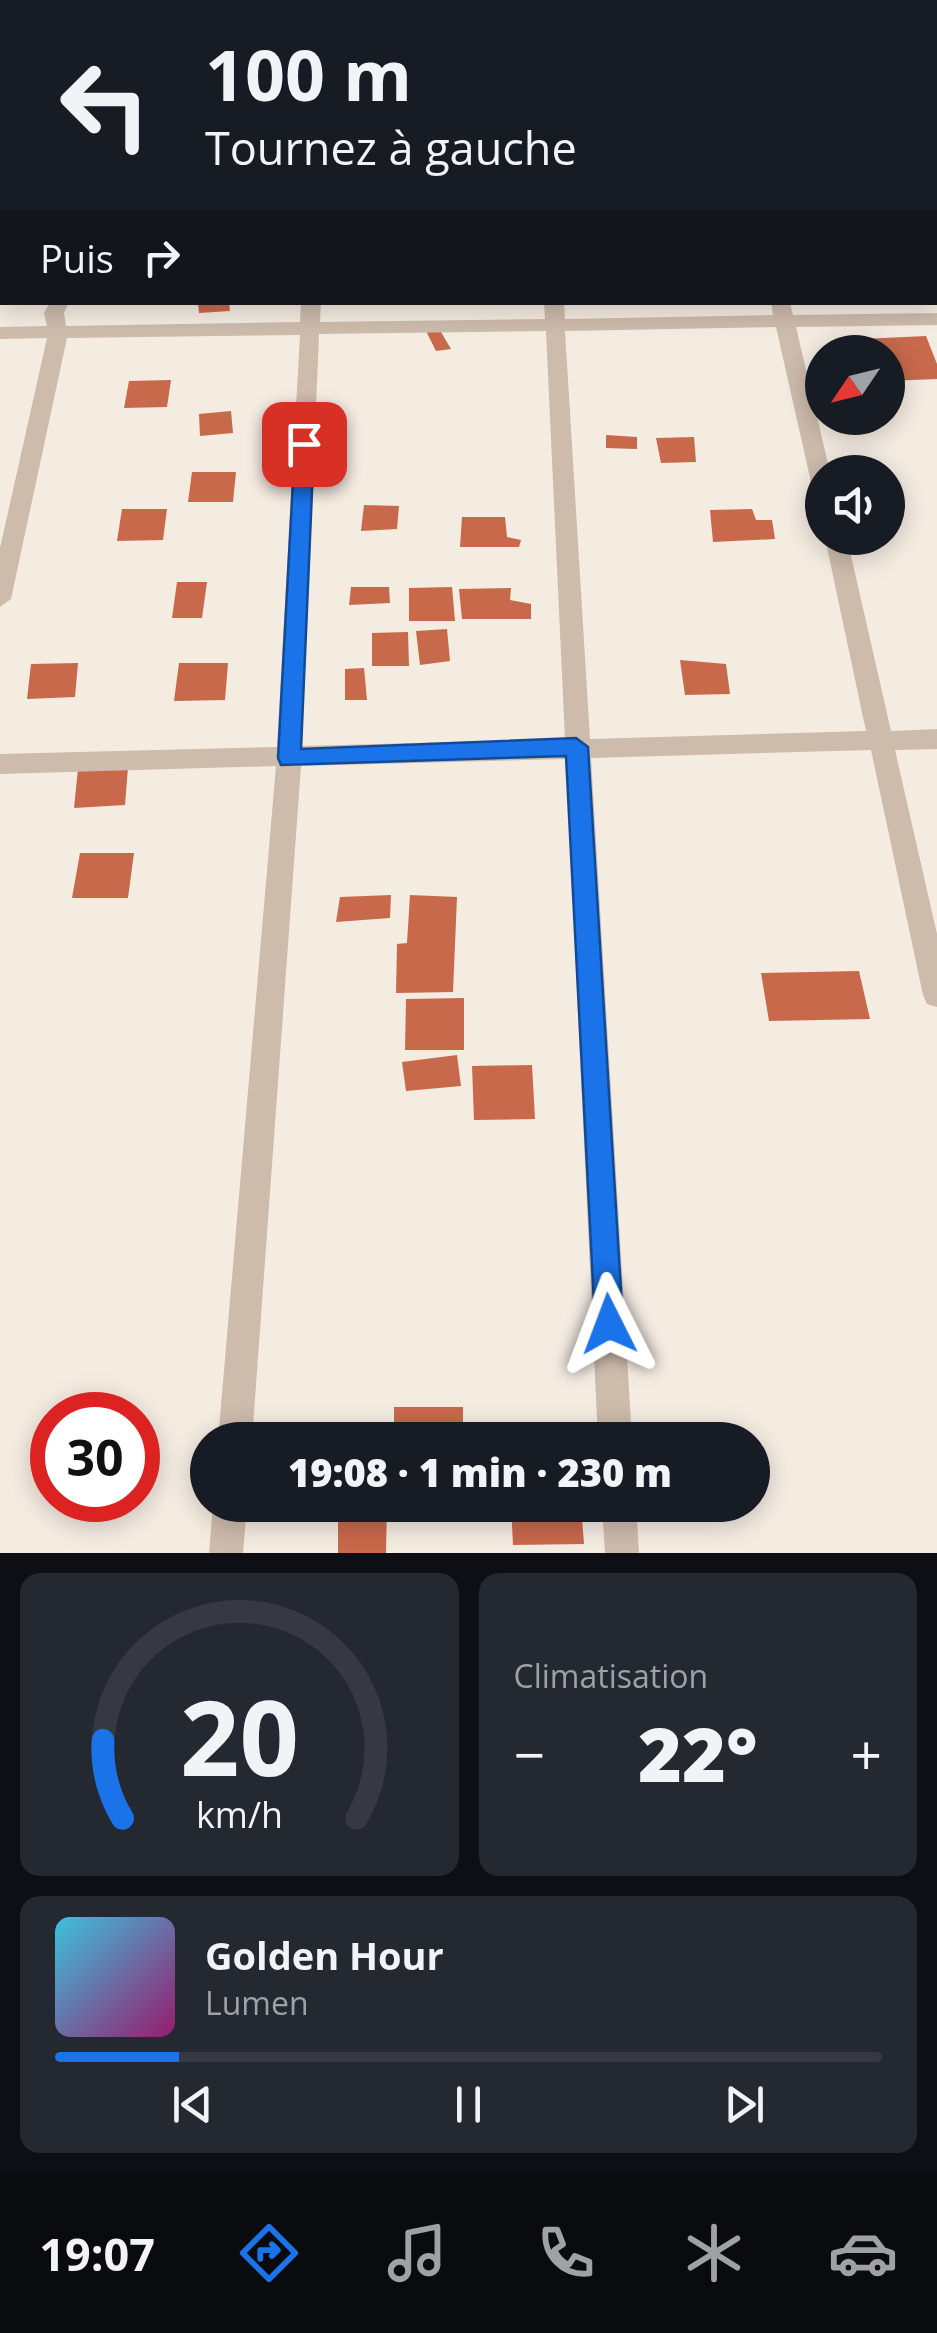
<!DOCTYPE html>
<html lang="fr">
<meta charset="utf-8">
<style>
body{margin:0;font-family:"Open Sans",sans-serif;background:#242831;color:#f1f3f6;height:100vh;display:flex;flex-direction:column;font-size:38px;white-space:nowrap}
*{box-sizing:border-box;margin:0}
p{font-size:32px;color:#9ea1a6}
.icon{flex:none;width:55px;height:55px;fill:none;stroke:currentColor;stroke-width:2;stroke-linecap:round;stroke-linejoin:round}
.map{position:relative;height:1553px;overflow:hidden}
.panel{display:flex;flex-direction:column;gap:20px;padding:20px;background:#0d0f14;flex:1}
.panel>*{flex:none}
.hud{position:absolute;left:0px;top:0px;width:938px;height:305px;box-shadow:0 5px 25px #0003;background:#171b24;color:#f1f3f6;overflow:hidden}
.needle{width:65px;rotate:235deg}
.tools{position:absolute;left:805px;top:335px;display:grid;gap:20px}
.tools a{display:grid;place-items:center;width:100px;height:100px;border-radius:50%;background:#171b24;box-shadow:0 5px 25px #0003;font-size:50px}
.speed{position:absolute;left:30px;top:1392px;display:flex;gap:20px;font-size:50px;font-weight:700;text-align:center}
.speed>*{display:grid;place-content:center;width:130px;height:130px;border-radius:50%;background:#171b24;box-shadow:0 5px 25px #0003;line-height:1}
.speed .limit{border:15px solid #d22;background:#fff;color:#111}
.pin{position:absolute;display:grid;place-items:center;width:85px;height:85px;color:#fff;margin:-42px;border-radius:20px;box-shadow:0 5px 15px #0006}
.me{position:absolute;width:110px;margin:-55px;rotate:357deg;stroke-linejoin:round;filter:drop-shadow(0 0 8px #0008)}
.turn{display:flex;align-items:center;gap:35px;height:210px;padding:0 40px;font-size:45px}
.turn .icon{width:130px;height:130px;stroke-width:2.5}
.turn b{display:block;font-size:70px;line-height:85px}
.then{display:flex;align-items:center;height:95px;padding:0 40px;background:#0003;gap:20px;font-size:38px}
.big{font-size:75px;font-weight:800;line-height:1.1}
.panel .widget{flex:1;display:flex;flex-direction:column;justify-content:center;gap:15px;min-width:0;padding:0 35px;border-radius:20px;background:#242831}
.panel .dial{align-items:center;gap:0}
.dial svg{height:260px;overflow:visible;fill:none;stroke:#363941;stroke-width:7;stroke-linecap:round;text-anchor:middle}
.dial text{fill:#f1f3f6;stroke:none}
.song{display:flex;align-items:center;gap:30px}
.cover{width:120px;height:120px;border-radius:15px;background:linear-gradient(135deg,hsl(190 70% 55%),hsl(320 70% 35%))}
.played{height:10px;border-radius:5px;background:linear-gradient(90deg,#1a73e8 15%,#363941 15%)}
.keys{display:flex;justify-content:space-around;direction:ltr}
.heat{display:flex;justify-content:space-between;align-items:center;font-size:55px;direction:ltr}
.panel .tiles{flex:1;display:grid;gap:20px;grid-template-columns:1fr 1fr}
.widget:last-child{grid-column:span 2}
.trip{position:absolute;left:190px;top:1422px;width:580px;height:100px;border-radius:50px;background:#171b24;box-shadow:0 5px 25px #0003;font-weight:800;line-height:100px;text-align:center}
.dock{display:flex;height:160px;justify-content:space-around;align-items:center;background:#090b0e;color:#9ea1a6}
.dock .icon{width:70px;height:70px}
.dock .selected{color:#1a73e8}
.dock b{font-size:45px;color:#f1f3f6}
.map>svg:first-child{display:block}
.building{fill:#c8694b}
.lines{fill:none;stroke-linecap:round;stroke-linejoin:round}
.minor{fill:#cdbbac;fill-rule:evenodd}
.route{fill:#1a73e8;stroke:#114b97;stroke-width:2.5}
</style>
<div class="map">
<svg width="937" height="1553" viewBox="0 0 937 1553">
<rect width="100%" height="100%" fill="#f4ebe1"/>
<g class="building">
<path d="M198,302H229L230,311L199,313Z"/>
<path d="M438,327L451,349L436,351L425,329Z"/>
<path d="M926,336L937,364V379L888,381V352H867L862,339Z"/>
<path d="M171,380L167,407L124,408L129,381Z"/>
<path d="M231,411L233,433L200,436L199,414Z"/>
<path d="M606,435L637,437V449L606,448Z"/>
<path d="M694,437L696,462L661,463L656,438Z"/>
<path d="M192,472H236L233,502H188Z"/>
<path d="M364,505L399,506L397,529L361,531Z"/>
<path d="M122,509H167L163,540L117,541Z"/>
<path d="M752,509L756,520H772L775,539L713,542L710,510Z"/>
<path d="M462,517H505L507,537L521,540L519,547H460Z"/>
<path d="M177,582H207L202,618H172Z"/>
<path d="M351,587H389L390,603L349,605Z"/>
<path d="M452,587L455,621H409V588Z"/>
<path d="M511,588L510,600L531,604V619H462L459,589Z"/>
<path d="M447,629L450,661L420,665L416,631Z"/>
<path d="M408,632L409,666H372V633Z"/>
<path d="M680,660L726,664L730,694L685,695Z"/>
<path d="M78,663L75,697L27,699L31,664Z"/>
<path d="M179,663H228L225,700L174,701Z"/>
<path d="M364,668L367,700H345V669Z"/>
<path d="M128,767L125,805L74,808L78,769Z"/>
<path d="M80,853H134L128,898H72Z"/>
<path d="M391,895L390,918L336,922L340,897Z"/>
<path d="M410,895L457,897L453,992L396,993L397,944L407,943Z"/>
<path d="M859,971L870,1019L769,1021L761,973Z"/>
<path d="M464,998V1050H405L406,999Z"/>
<path d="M457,1055L461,1086L406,1091L402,1062Z"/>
<path d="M532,1065L535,1119L474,1120L472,1066Z"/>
<rect x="394" y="1407" width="69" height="33"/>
<path d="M387,1505L386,1553H338V1508Z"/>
<path d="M511,1505H581L584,1544L513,1545Z"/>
</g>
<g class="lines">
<g class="minor">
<path d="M318,0H334V2H319Z"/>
<path d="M519,0H535V2H520Z"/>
<path d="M705,0H721L722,2H707Z"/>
<path d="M50,302H69L64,313L66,326L300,322L301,302H321L320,322L545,319L544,302H564L565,319L773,315L771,302H790L793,315L937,313V325L796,327L830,472H822V489L811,482L776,327L565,331L590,739L866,731L825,538H847L891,731L937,729V749L895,750L937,934V1007L927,1004L923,995L871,750L591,758L632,1440H598L566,759L301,766L252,1440H218L276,766L0,774V754L277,747L300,335L67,338L11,599L0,607V548L47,338L0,339V327L47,326L44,313ZM546,331L565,739L302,746L319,334Z"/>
<path d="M213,1505H247L243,1553H209Z"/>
<path d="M602,1505H636L639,1553H605Z"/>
</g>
</g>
<path class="route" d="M304,437L314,444L301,749L576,738L588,747L623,1324L619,1335L609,1339L599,1335L595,1324L566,756L281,765L278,758L295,444Z"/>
</svg>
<div class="tools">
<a><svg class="needle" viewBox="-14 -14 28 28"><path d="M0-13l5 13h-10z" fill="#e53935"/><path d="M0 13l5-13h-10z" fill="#9ea1a6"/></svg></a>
<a><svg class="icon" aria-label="sound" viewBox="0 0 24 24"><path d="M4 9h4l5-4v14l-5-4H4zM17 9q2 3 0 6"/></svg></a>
</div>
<div class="speed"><div class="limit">30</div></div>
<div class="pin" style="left:304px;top:444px;background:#d93025"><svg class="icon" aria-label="arrive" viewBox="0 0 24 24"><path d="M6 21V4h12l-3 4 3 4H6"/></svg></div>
<svg class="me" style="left:609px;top:1324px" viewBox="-20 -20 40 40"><path d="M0-17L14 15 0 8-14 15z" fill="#1a73e8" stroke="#fff" stroke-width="4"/></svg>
<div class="trip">19:08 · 1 min · 230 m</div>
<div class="hud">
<div class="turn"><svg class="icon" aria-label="left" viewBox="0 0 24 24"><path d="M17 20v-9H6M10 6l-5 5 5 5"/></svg><div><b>100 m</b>Tournez à gauche</div></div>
<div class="then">Puis<svg class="icon" aria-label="right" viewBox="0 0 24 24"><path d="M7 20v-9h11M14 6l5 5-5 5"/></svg></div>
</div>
</div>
<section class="panel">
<div class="tiles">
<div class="widget dial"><svg viewBox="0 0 100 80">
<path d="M14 69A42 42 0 1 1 86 69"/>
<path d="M14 69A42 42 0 0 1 8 45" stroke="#1a73e8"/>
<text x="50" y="56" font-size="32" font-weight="700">20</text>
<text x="50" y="72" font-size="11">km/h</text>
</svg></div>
<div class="widget"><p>Climatisation</p>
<div class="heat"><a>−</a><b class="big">22°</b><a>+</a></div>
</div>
<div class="widget">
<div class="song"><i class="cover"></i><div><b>Golden Hour</b><p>Lumen</p></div></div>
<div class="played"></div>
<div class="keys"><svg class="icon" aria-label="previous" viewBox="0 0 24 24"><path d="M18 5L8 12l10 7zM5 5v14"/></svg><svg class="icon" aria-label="pause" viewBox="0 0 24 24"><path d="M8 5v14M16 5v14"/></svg><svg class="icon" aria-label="next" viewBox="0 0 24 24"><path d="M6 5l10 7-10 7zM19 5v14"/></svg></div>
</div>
</div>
</section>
<nav class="dock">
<b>19:07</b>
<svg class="icon selected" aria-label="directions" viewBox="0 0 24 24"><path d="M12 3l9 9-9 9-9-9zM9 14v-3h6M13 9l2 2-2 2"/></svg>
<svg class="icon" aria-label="music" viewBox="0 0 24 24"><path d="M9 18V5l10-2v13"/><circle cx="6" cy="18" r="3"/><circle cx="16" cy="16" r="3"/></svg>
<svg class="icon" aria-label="phone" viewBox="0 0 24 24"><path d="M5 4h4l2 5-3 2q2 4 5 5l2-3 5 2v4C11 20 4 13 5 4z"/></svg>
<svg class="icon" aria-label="climate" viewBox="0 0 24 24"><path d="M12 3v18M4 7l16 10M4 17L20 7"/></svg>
<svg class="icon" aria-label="car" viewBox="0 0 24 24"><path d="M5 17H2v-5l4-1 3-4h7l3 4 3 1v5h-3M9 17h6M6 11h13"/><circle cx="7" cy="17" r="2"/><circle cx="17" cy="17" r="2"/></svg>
</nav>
